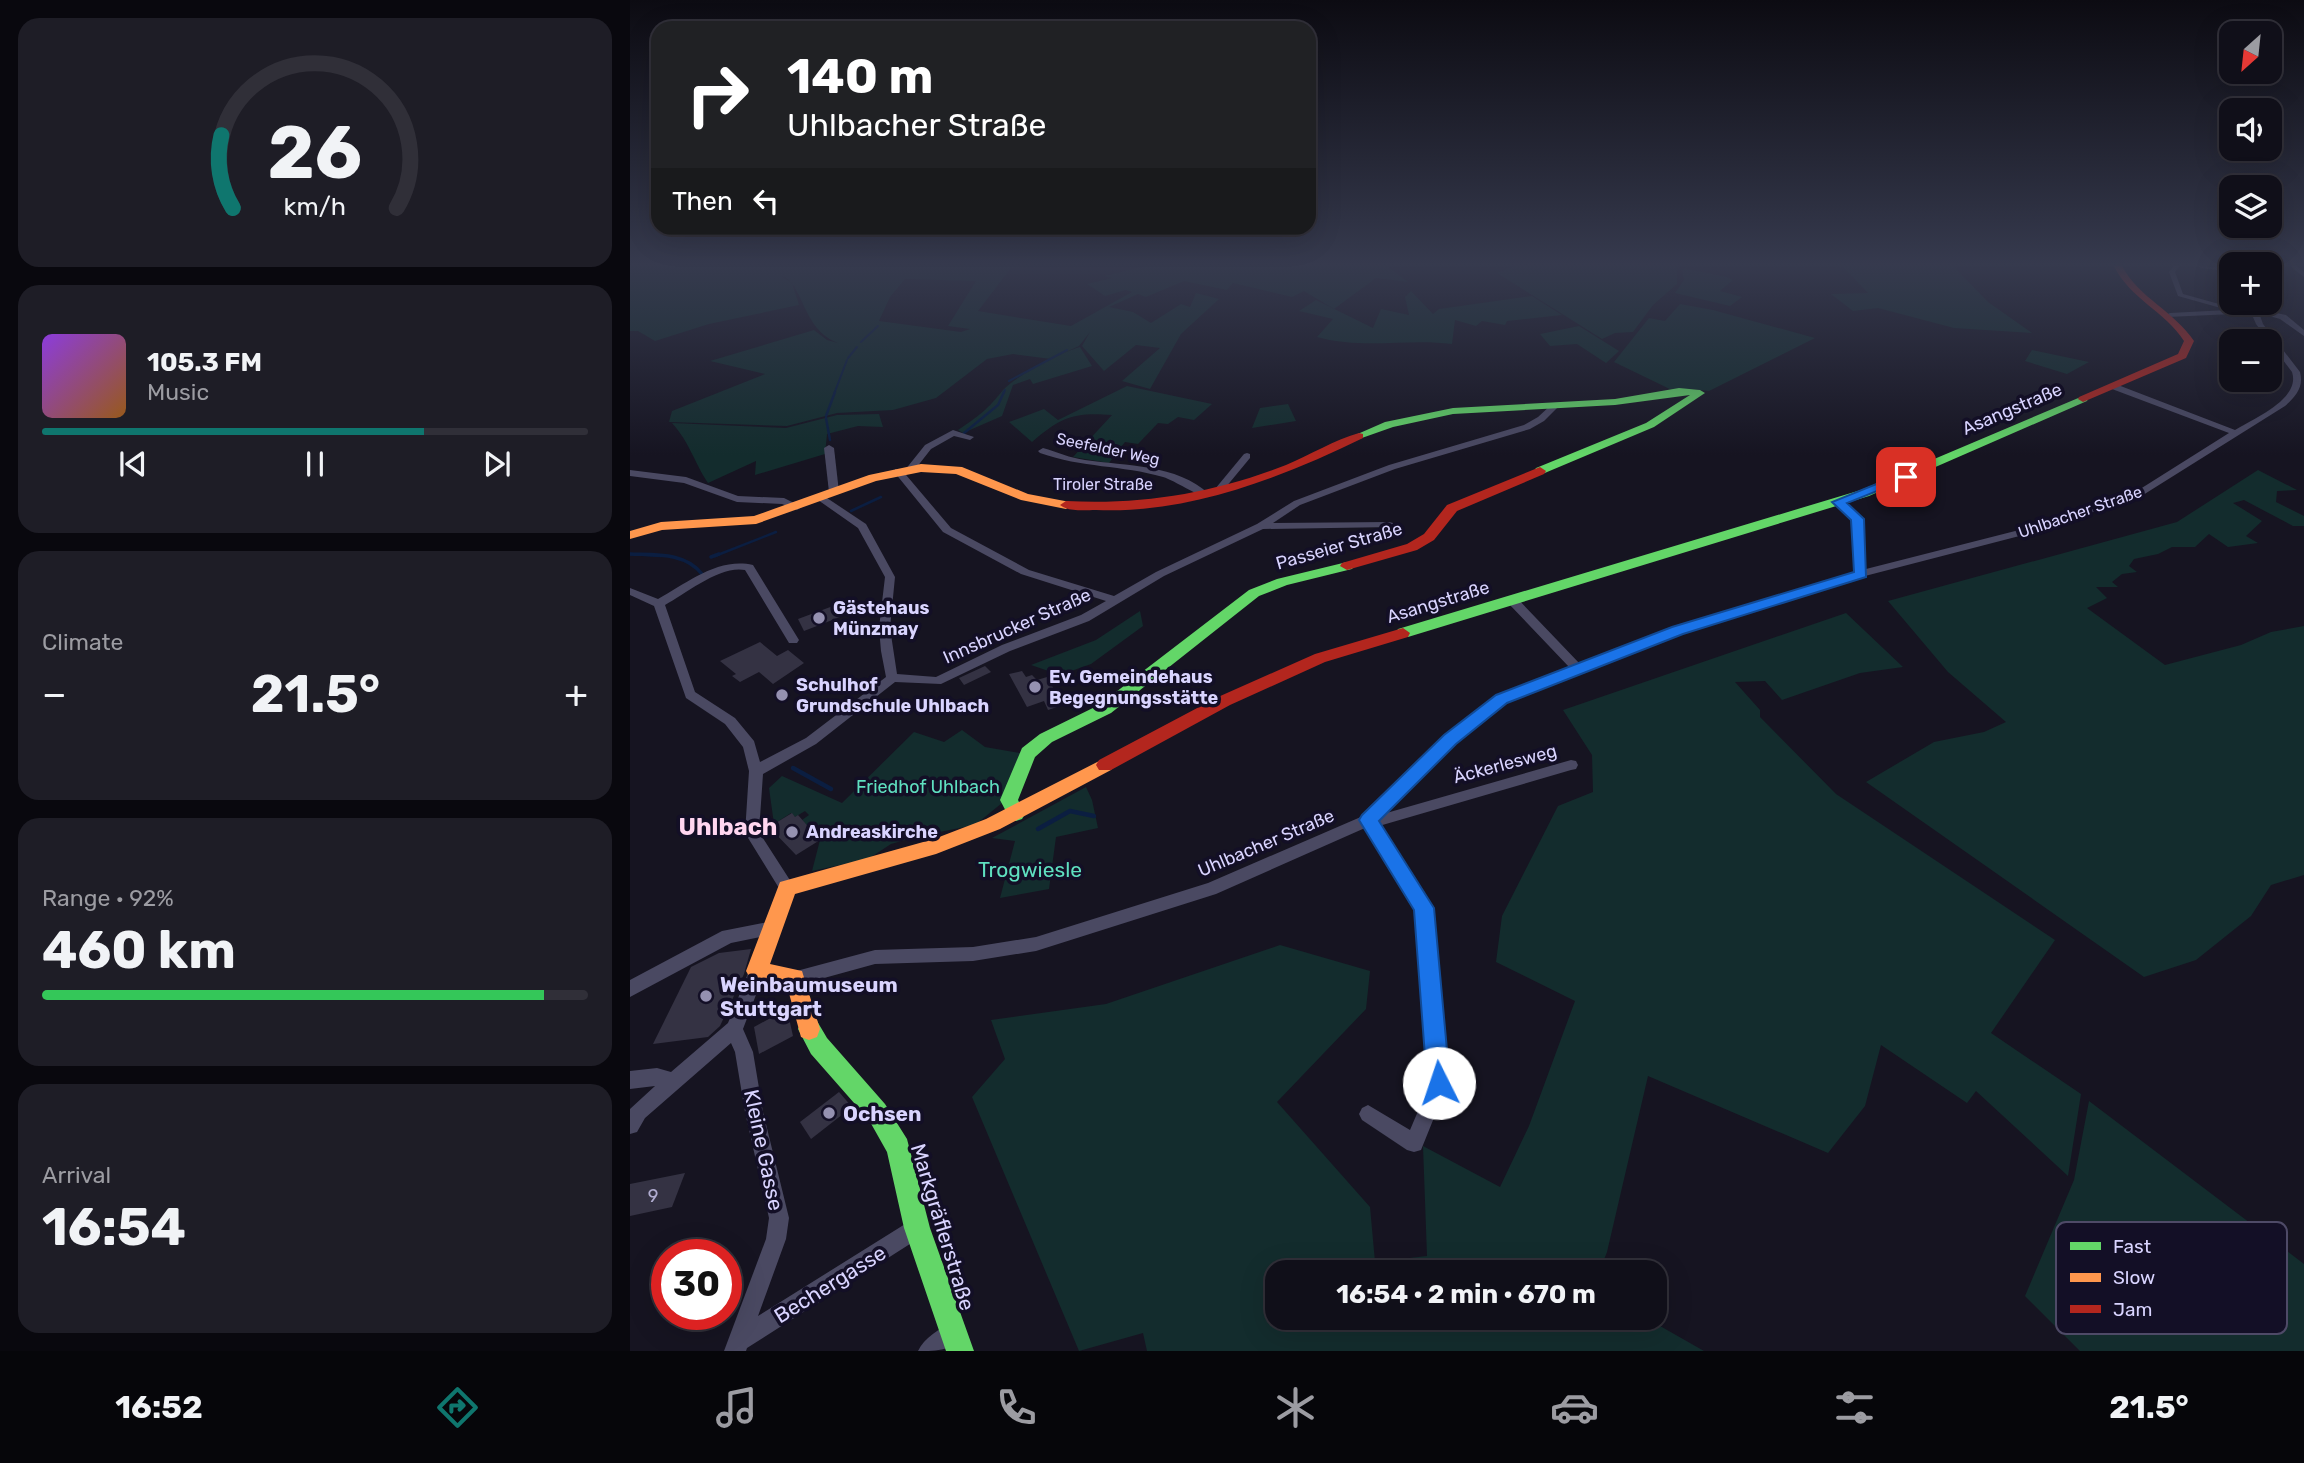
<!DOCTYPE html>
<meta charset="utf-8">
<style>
body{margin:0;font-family:Rubik,sans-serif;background:#1e1d26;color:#f1f3f6;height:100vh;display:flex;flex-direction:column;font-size:26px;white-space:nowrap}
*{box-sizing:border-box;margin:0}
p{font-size:23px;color:#9c9ca2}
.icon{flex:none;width:38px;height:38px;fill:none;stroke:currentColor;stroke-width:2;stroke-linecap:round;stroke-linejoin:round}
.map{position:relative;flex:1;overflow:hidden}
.sheet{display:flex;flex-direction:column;gap:18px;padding:18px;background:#09080e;width:630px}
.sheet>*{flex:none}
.top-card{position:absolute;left:21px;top:21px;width:665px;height:214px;border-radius:21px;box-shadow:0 7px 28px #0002,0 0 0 2px #302f38;background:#202124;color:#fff;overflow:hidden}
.needle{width:46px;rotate:207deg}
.controls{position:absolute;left:1589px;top:21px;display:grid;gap:14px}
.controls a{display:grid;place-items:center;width:63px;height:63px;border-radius:14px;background:#100f19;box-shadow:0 7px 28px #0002,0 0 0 2px #302f38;font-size:35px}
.speed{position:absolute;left:21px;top:1239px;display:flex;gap:14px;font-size:35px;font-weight:700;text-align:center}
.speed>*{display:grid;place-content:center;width:91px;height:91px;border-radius:50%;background:#100f19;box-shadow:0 7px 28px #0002,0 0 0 2px #302f38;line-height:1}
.speed .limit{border:10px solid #d22;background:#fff;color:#111}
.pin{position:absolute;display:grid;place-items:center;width:60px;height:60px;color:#fff;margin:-30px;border-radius:14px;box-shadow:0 4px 10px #0006}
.me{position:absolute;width:77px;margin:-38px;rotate:356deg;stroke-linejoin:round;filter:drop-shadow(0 0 5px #0008)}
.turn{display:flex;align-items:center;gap:24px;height:147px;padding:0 21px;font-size:32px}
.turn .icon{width:91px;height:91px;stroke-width:2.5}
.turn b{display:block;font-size:49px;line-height:60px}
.then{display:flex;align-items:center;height:66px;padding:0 21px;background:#0003;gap:14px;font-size:26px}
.big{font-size:52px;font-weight:700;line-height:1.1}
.sheet .widget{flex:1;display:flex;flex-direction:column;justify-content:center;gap:10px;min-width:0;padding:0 24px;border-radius:21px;background:#1e1d26}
.sheet .dial{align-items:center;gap:0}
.dial svg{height:182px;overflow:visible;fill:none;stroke:#302f38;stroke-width:7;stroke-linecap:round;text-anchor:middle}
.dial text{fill:#f1f3f6;stroke:none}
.song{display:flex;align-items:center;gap:21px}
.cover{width:84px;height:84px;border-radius:10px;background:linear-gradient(135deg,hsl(270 70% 55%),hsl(30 70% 35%))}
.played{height:7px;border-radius:4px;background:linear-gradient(90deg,#0f766e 70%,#302f38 70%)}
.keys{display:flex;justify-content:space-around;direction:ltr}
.heat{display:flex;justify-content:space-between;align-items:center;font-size:38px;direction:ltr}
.charge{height:10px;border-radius:5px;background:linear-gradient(90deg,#34c759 92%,#302f38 0)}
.trip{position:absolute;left:635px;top:1260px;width:402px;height:70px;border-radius:21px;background:#100f19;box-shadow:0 7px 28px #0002,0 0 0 2px #302f38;font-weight:700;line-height:70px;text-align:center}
.tabs{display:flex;height:112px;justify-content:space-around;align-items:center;background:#06060a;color:#9c9ca2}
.tabs .icon{width:49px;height:49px}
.tabs .active{color:#0f766e}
.tabs b{font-size:32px;color:#f1f3f6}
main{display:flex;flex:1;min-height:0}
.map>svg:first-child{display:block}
.green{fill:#132c2d;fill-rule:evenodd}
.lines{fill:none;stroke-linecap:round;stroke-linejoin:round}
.stream-far3{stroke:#0b1e41;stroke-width:2}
.stream-far2{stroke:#0b1e41;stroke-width:2.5}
.stream-far1{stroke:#0b1e41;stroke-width:3.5}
.stream{stroke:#0b1e41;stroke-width:4.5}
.building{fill:#343243}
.street{fill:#4a4962;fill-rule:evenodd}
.fast{fill:#63d668;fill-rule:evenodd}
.slow{fill:#ff974d;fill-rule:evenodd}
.jam{fill:#b3261e;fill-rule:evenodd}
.route{fill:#1a73e8;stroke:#114b97;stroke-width:2}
.poi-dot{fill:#9591b1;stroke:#130f26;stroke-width:2.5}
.labels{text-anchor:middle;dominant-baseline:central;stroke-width:7;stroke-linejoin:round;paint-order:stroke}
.far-street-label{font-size:16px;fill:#d9d4ff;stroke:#130f26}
.street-label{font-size:18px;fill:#d9d4ff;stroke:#130f26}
.poi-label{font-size:18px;font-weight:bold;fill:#d9d4ff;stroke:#130f26;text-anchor:start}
.park-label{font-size:18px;fill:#5fe0c0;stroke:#130f26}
.near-number-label{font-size:18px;fill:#b0acd0}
.near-park-label{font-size:21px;fill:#5fe0c0;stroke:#130f26}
.near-poi-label{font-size:21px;font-weight:bold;fill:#d9d4ff;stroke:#130f26;text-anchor:start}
.near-street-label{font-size:21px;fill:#d9d4ff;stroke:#130f26}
.district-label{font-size:24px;font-weight:bold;fill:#ffd6f0;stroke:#130f26}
.key{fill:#130f26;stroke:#4e4a67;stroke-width:2}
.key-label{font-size:19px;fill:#d9d4ff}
</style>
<main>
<section class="sheet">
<div class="widget dial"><svg viewBox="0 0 100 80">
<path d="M14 69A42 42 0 1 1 86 69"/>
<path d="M14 69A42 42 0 0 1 9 37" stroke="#0f766e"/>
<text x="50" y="56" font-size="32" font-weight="700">26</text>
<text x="50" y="72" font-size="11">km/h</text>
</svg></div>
<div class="widget">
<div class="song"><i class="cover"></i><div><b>105.3 FM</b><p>Music</p></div></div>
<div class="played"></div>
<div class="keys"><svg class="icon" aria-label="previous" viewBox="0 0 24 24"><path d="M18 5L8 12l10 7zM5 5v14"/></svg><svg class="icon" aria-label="pause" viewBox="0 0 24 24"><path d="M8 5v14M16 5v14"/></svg><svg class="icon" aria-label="next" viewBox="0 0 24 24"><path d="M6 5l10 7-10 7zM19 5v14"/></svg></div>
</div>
<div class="widget"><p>Climate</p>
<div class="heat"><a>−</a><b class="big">21.5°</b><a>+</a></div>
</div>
<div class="widget"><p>Range · 92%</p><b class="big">460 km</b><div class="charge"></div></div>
<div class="widget"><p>Arrival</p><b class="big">16:54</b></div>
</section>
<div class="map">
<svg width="1674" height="1351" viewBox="0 0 1674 1351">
<rect width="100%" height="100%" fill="#161421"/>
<g class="green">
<path d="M0,266H417L381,268L348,311L441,326L502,292L496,290L475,296L457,284L482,278L474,276L516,266H757L778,282L746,278L704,309L674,291L662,297L603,283L597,290L554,281L516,297L508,294L479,307L503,312L521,323L551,304L560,307L566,293L589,299L551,334L520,389L492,381L530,348L506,345L474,371L452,346L460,332L449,346L421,359L383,354L357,359L306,398L263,410L207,413L157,426L39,422L42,411L135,374L80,361L184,330L197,340L208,343C171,329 174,282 151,276L162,283L169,305L79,324L25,341L8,331H0ZM275,279L346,281L318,326L340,329L331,332L249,321L260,297Z"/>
<path d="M884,266H1047V284L1023,305L1003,332L985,333L972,339L867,273Z"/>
<path d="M1203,266H1323L1358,302L1402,333L1324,328L1248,308L1223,311L1201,294L1238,293L1214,268Z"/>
<path d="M1052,268L1097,277L1103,280L1090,291L1112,297L1100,306L1045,293L1054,280Z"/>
<path d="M781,291L803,314L809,309L902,296L932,315L877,321L875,325L852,321L846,326L825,320L822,344C777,338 735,350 687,337L703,319L669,311L686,300L743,328L751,309L779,315L775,297Z"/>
<path d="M1050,304L1083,310L1185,338L1079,391L1061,389L1048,393L984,362L1019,318L1035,321Z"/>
<path d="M949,326L989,351L976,363L947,344L920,346L910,334Z"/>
<path d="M450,347L462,366L403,384L400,379L383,385L372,416L333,433L328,430C349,416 358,409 373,390C384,377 432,352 450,347Z"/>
<path d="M1402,350L1459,362L1437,374L1395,361Z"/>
<path d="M497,386L582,404L564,420L548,417L538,424L528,423L508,444L495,442L479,463L443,457L482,415C444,412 431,417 402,442L379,422L414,409L428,420Z"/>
<path d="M658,404L666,421L622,428L630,408Z"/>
<path d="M249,414L253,427L228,426L197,434L195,454L125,475L126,461L78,483C64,462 60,443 42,423L156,428L207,415Z"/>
<path d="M1628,470L1667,490L1647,491L1646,502L1674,516V526H1663L1614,500L1603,503L1632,521L1616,536L1628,543L1598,547L1579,534L1565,547H1542L1528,554L1504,559L1499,566L1507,572L1492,574L1482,582L1488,587H1466L1477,598L1457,608L1535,665L1611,645L1641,632L1674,626V875L1641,885L1621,916L1566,960L1514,977L1236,782L1304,742L1354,732L1376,722L1318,672L1258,601L1547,522Z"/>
<path d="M510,611L513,626L461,664L430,675L401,665L466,640Z"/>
<path d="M1216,613L1273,667L1230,673L1152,700L1135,681L1105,682L1130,710V717L1206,794L1425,940L1361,1033L1451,1094L1438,1176L1346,1091L1337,1103L1251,1045L1235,1106L1198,1153L1018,1076L977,1252L969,1272H648V1318H1016L1074,1351H517L513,1333L449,1351L342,1097L375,1059L361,1020L476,1004L650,945L740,971L736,1009L647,1102L740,1207L745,1262L797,1256L793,1146L870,1187L899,1126L945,1001L866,962L872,916L928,806L963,792L962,755L933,710Z"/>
<path d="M332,730L355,747L390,753L372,803L345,825L289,836L261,844L238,859L182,871L190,840L172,820L179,815L175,811L165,817L161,813L144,824L139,788L152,776L212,803L284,732L314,742Z"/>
<path d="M456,787L462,800L468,828L426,837L419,889L370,898L385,841L362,838Z"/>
<path d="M1459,1101L1674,1264V1351H1450L1395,1296L1444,1180Z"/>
</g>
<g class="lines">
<g class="stream-far3">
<path d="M231,342L248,326"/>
<path d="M218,358L227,347"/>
<path d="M379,381L437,350"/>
<path d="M204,394L217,360"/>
<path d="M373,394L375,390"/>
</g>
<g class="stream-far2">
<path d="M196,416L205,392"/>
<path d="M196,418L200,440"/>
<path d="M334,433L368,405L374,392"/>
<path d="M221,511L251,497"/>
<path d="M0,554L31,556"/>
<path d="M85,556L146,532"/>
</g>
<g class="stream-far1">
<path d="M0,554C25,555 55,552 72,574"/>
<path d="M81,557L89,554"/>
</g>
<g class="stream">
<path d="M163,768L201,789"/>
<path d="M408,829L440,811L464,816"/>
</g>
</g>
<g class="building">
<path d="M203,606L210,617L174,631L168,619Z"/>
<path d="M130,642L147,656L158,650L174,663L143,684L129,672L110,682L102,676L106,674L90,661Z"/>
<path d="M355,666L361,672L334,685L329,678Z"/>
<path d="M392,671L396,677L402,675L407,680L417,677L433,705L418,710L414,701L397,707L379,674Z"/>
<path d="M162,813L165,817L168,815L190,840L166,855L141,829L146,826L144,824Z"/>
<path d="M121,949L114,974L90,1026L78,1037L23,1044L61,967L89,953Z"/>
<path d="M157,1009L163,1036L129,1054L124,1027Z"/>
<path d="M209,1092L222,1107L181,1139L170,1122Z"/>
<path d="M55,1173L42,1207L0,1216V1184Z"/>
</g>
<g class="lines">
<g class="street">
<path d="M1543,266H1549L1545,272L1553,294L1618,312L1614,314L1606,312L1603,314L1537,317L1536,315L1540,313L1598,310L1548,296L1539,272Z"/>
<path d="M1568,266L1601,268V272L1571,268Z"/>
<path d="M1660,266H1667L1674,272V277Z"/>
<path d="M1617,303H1623L1626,309L1656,315L1674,330V336L1650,319L1629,313L1633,324L1670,372C1674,387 1666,396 1655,406L1513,495L1405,532L1235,576L1052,633L876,702L825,742L753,814L941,760L946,761L948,765L946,769L941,770L749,826L799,903L805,925L818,1083L791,1150L784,1152L777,1150L732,1120L729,1114L732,1108L738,1105L780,1130L800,1083L789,925L787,910L735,828L586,894L406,951L343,961L245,964L165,986L159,983L157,978L159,973L245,950L343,947L406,937L578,883L733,816L815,736L868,696L940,668L878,603L876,600L878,597H886L950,664L1044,627L1225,572L1223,520L1205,504V500H1211L1233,519L1236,569L1397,528L1507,491L1599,433L1482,389V385H1488L1605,430C1624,418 1671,399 1662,372L1626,324Z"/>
<path d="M921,405L928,407L914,421L900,429L765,469L670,505L643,523L759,522L763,523V527L633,529L534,576L459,621L380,651L311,684L265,682L186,744L133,774L129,832L165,888L162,893L157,895L152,893L115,833L119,771L113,747L95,724L56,698L24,606L0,595V588L28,599C57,583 88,557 123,565L169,640L167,643H159L115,570C91,565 56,593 35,605L65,692L105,718L124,741L130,762L176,738L256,677L251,651L249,628L255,577L228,528L188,500V496H194L236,524L265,577L260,628L267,674L306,677L372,645L451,615L476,601L391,574L313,532L265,473V469H271L321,528L399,570L484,596L526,572L627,524L664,501L759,465L894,425L908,417Z"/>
<path d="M323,430L344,437L340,440L324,436L301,449L283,472H277L275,470L295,445Z"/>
<path d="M199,445L204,448L209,492L204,495L199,492L194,448Z"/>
<path d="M413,448C427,452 440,458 455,460C496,466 547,464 579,494L577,496C568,497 546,481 533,477C492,465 452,468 410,453L408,451Z"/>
<path d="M617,453L620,454V458L591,493H585V489L614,454Z"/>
<path d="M0,470L56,477L108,496L154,498L172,507L167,510L152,504L107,502L54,483L0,476Z"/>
<path d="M143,921L149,923L151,928L149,933L101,943L0,997V980L92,931Z"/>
<path d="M127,963L133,966L135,971L113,1029L123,1052L133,1112L159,1218L156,1239L128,1316L280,1221L287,1218L294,1221L297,1228L294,1235L117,1348L116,1351H94L136,1239L139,1218L115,1112L105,1052L101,1043L15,1118L7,1132L0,1134V1109L25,1086L0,1089V1071L27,1068L41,1072L98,1023L121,966Z"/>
<path d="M323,1322L331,1325L334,1333C325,1351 307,1351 288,1351C294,1338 310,1328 323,1322Z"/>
</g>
<g class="fast">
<path d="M1049,388L1070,390L1075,393L1024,427L910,475L904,471L906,468L1016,423L1060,395L985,405L823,414L763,427L729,439L723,436L755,422L823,408L985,399Z"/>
<path d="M1453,396L1458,399L1457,401L1239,496L778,637H768L766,633L768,629L1231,490Z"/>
<path d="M717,562L724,566L722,569L657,585L629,596L481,713L422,742L405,757L388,800L395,814L392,819L386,821L380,819L370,800L392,748L410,734L469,705L619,590L647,579Z"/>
<path d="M179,1018L187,1021L197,1038L255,1104L277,1139L300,1228L344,1351H316L274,1228L257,1152L239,1120L181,1054L168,1029L171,1021Z"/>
</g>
<g class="slow">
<path d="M291,464L332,467L398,494L440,502L442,505L436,509L391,500L326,474L291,472L246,481L126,524L32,530L0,539V531L31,522L124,516L239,475Z"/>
<path d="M475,758L481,760L484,765L481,770L370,829L306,854L165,894L140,964L172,971L190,1029L187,1037L179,1040L171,1037L157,986L120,978L116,971L150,882L304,839L356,819Z"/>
</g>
<g class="jam">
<path d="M1484,266H1492C1509,298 1544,311 1564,341L1556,358L1453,402L1448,399L1449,397L1548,354L1554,341C1535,311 1500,299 1484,266Z"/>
<path d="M729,433L733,434V438C651,478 559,514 466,510C455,510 438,512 430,505L436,501C513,505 584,493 656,465C680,455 704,440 729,433Z"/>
<path d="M910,467L916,471L914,474L827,511L804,540L787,550L717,570L710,566L712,563L777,544L794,534L817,505Z"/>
<path d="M773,628L780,633L778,637L695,662L600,705L481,770H469L466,765L469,760L588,697L685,654Z"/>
</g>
</g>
<linearGradient id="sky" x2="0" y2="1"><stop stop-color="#0c0b12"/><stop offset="0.58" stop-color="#363a4e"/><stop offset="1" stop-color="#363a4e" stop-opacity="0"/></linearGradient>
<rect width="1674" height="455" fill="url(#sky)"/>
<path class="route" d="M1271,474L1282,477L1217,503L1234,519L1236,577L1053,634L877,703L826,744L749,821L804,908L820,1083L817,1091L809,1095L800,1091L797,1083L784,910L732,825L729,820L732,815L814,735L866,695L1042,627L1224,572L1221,520L1202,502Z"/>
<g class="poi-dot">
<circle cx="189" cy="618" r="7"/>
<circle cx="405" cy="687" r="7"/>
<circle cx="152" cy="695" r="7"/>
<circle cx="162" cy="832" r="7"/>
<circle cx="76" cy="996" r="7"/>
<circle cx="199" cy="1113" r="7"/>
</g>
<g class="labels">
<g class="far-street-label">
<text transform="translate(478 449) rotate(12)">Seefelder Weg</text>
<text x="473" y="484">Tiroler Straße</text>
<text transform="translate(1450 512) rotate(-19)">Uhlbacher Straße</text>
</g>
<g class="street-label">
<text transform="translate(1382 409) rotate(-23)">Asangstraße</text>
<text transform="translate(709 546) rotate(-16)">Passeier Straße</text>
<text transform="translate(808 602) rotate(-17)">Asangstraße</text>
<text transform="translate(387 626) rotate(-24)">Innsbrucker Straße</text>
<text transform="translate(875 764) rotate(-15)">Äckerlesweg</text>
<text transform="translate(636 843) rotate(-23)">Uhlbacher Straße</text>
</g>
<g class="poi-label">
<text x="203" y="608">Gästehaus<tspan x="203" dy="21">Münzmay</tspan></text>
<text x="419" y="677">Ev. Gemeindehaus<tspan x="419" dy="21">Begegnungsstätte</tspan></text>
<text x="166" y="685">Schulhof<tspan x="166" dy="21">Grundschule Uhlbach</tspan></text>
<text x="176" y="832">Andreaskirche</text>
</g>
<g class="park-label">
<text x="298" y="787">Friedhof Uhlbach</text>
</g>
<g class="near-number-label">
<text x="23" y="1196">9</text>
</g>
<g class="near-park-label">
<text x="400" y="869">Trogwiesle</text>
</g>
<g class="near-poi-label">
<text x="90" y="984">Weinbaumuseum<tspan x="90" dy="24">Stuttgart</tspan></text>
<text x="213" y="1113">Ochsen</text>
</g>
<g class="near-street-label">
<text transform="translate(134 1150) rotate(78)">Kleine Gasse</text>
<text transform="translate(313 1227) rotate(73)">Markgräflerstraße</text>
<text transform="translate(200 1284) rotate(-32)">Bechergasse</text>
</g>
<g class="district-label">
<text x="98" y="827">Uhlbach</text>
</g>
</g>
<rect x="1426" y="1222" width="231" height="112" rx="10" class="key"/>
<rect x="1440" y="1242" width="31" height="8" fill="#63d668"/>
<rect x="1440" y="1273" width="31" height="9" fill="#ff974d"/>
<rect x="1440" y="1305" width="31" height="8" fill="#b3261e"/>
<g class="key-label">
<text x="1483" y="1253">Fast</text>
<text x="1483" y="1284">Slow</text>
<text x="1483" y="1316">Jam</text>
</g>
</svg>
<div class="controls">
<a><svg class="needle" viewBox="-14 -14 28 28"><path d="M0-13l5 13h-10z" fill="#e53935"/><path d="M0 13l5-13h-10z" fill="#9c9ca2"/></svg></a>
<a><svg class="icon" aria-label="sound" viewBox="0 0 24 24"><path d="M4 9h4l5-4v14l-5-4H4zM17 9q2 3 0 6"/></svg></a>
<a><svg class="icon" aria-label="layers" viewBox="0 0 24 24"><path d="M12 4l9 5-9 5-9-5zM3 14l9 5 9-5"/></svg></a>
<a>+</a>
<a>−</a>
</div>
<div class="speed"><div class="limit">30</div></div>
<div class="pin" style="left:1276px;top:477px;background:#d93025"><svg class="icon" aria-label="arrive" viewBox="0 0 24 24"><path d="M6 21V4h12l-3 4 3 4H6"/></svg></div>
<svg class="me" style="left:809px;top:1083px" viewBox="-20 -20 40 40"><circle r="19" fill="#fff"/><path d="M0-13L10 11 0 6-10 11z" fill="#1a73e8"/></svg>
<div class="trip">16:54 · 2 min · 670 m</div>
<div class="top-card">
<div class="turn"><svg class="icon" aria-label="right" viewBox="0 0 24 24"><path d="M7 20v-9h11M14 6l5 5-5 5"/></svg><div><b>140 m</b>Uhlbacher Straße</div></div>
<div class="then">Then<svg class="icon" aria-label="left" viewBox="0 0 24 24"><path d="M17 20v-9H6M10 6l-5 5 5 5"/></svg></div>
</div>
</div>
</main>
<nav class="tabs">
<b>16:52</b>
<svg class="icon active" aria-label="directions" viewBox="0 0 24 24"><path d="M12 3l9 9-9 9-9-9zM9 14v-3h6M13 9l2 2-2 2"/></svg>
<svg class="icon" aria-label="music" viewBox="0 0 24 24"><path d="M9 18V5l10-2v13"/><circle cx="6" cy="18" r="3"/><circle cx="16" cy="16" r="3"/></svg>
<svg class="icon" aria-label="phone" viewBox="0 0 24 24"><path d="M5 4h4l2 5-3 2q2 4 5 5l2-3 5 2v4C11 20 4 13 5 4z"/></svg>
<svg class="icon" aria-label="climate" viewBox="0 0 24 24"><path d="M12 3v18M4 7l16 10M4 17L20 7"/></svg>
<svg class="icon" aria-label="car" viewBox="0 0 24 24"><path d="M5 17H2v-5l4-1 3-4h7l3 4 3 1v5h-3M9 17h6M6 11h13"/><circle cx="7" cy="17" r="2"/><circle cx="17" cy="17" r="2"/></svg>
<svg class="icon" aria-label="filters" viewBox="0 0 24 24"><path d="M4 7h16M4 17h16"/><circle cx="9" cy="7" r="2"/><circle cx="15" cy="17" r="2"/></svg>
<b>21.5°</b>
</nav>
